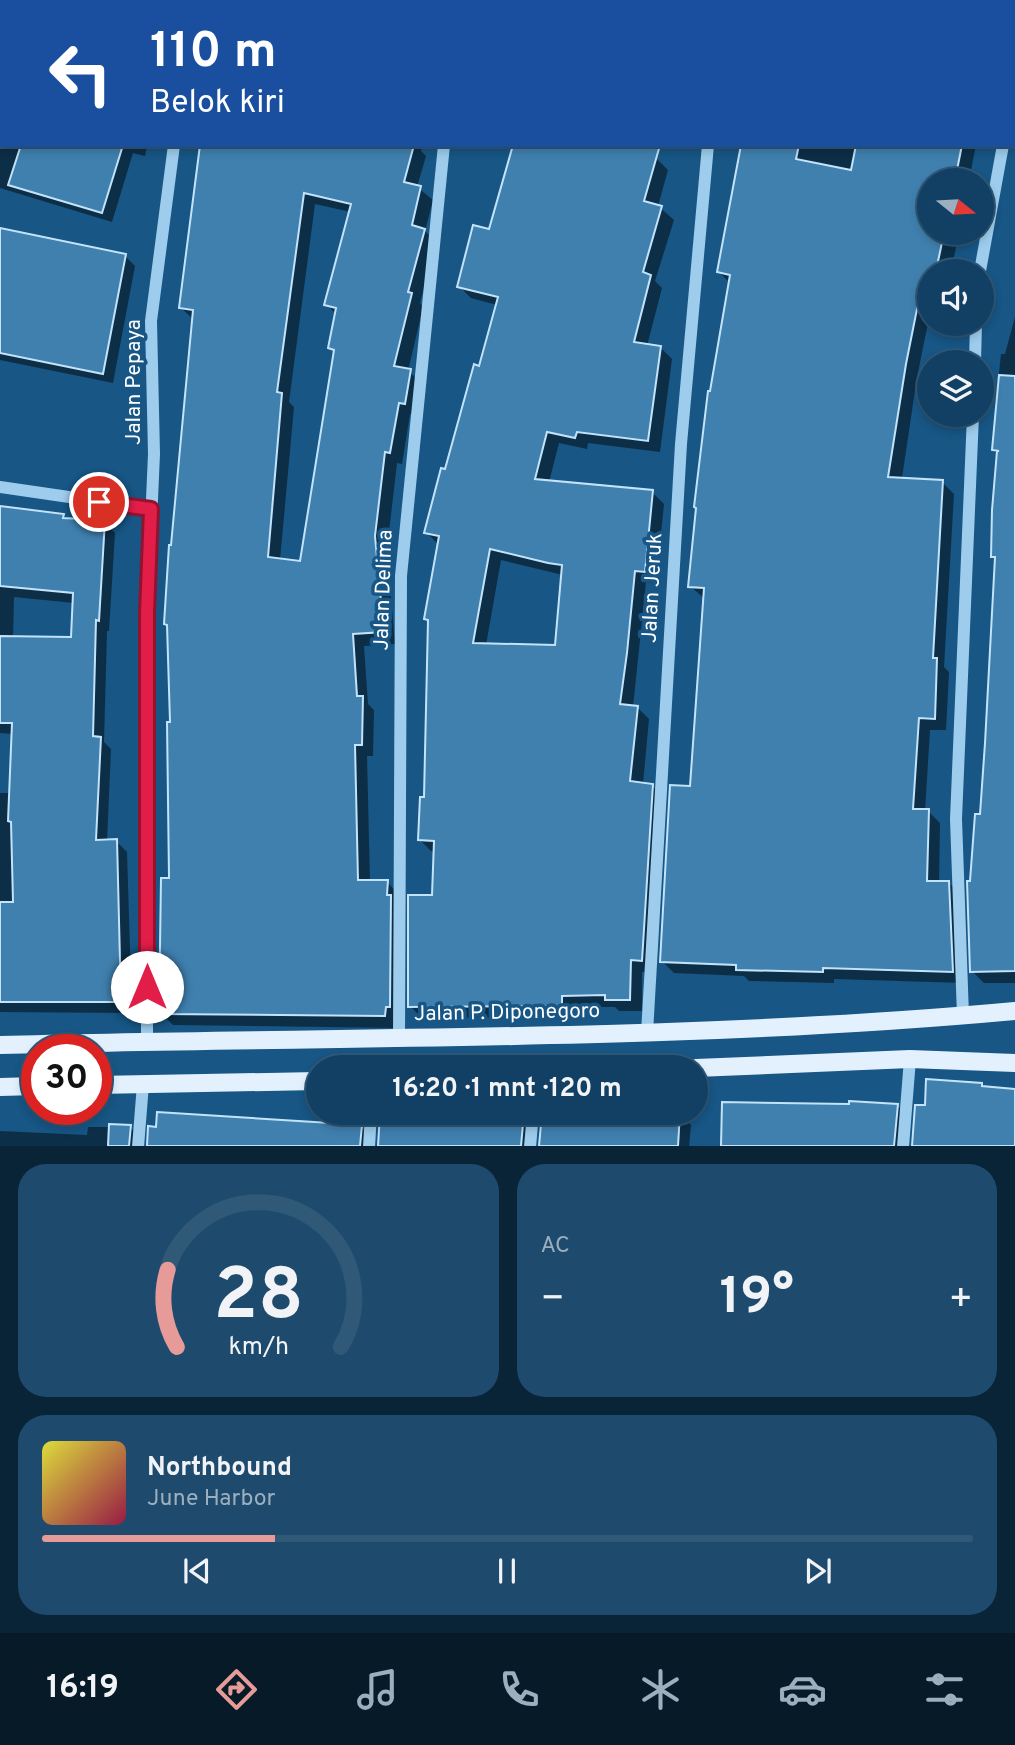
<!DOCTYPE html>
<html lang="id">
<meta charset="utf-8">
<style>
body{margin:0;font-family:Overpass,sans-serif;background:#1e4b6d;color:#f1f3f6;height:100vh;display:flex;flex-direction:column;font-size:26px;white-space:nowrap}
*{box-sizing:border-box;margin:0}
p{font-size:23px;color:#9cafbf}
.icon{flex:none;width:38px;height:38px;fill:none;stroke:currentColor;stroke-width:2;stroke-linecap:round;stroke-linejoin:round}
.map{position:relative;height:1146px;overflow:hidden}
.drawer{display:flex;flex-direction:column;gap:18px;padding:18px;background:#092337;flex:1}
.drawer>*{flex:none}
.top-card{position:absolute;left:0px;top:0px;width:1015px;height:147px;box-shadow:0 4px 10px #0003,0 0 0 2px #305978;background:#1a4fa0;color:#fff;overflow:hidden}
.needle{width:46px;rotate:108deg}
.tools{position:absolute;left:917px;top:168px;display:grid;gap:14px}
.tools a{display:grid;place-items:center;width:77px;height:77px;border-radius:50%;background:#114064;box-shadow:0 4px 10px #0003,0 0 0 2px #305978;font-size:35px}
.speed{position:absolute;left:21px;top:1034px;display:flex;gap:14px;font-size:35px;font-weight:700;text-align:center}
.speed>*{display:grid;place-content:center;width:91px;height:91px;border-radius:50%;background:#114064;box-shadow:0 4px 10px #0003,0 0 0 2px #305978;line-height:1}
.speed .limit{border:10px solid #d22;background:#fff;color:#111}
.pin{position:absolute;display:grid;place-items:center;width:60px;height:60px;color:#fff;margin:-30px;border:4px solid #fff;border-radius:50%;box-shadow:0 2px 7px #0007}
.me{position:absolute;width:77px;margin:-38px;rotate:0deg;stroke-linejoin:round;filter:drop-shadow(0 0 5px #0008)}
.turn{display:flex;align-items:center;gap:24px;height:147px;padding:0 35px;font-size:32px}
.turn .icon{width:91px;height:91px;stroke-width:2.5}
.turn b{display:block;font-size:49px;line-height:60px}
.big{font-size:52px;font-weight:700;line-height:1.1}
.drawer .widget{flex:1;display:flex;flex-direction:column;justify-content:center;gap:10px;min-width:0;padding:0 24px;border-radius:28px;background:#1e4b6d}
.drawer .dial{align-items:center;gap:0}
.dial svg{height:182px;overflow:visible;fill:none;stroke:#305978;stroke-width:7;stroke-linecap:round;text-anchor:middle}
.dial text{fill:#f1f3f6;stroke:none}
.song{display:flex;align-items:center;gap:21px}
.cover{width:84px;height:84px;border-radius:10px;background:linear-gradient(135deg,hsl(60 70% 55%),hsl(340 70% 35%))}
.played{height:7px;border-radius:4px;background:linear-gradient(90deg,#e69b98 25%,#305978 25%)}
.keys{display:flex;justify-content:space-around;direction:ltr}
.heat{display:flex;justify-content:space-between;align-items:center;font-size:38px;direction:ltr}
.drawer .tiles{flex:1;display:grid;gap:18px;grid-template-columns:1fr 1fr}
.widget:last-child{grid-column:span 2}
.trip{position:absolute;left:306px;top:1055px;width:402px;height:70px;border-radius:35px;background:#114064;box-shadow:0 4px 10px #0003,0 0 0 2px #305978;font-weight:700;line-height:70px;text-align:center}
.menu{display:flex;height:112px;justify-content:space-around;align-items:center;background:#071a28;color:#9cafbf}
.menu .icon{width:49px;height:49px}
.menu .active{color:#e69b98}
.menu b{font-size:32px;color:#f1f3f6}
.map>svg:first-child{display:block}
.shadow{fill:#0007;fill-rule:evenodd}
.building{fill:#4080af;stroke:#c2e3fa;stroke-width:2;fill-rule:evenodd}
.lines{fill:none;stroke-linecap:round;stroke-linejoin:round}
.minor{stroke:#9dcced;stroke-width:12}
.major{stroke:#e3f1ff;stroke-width:18}
.route-casing{stroke:#92132f;stroke-width:18}
.route{stroke:#e11d48;stroke-width:12}
.labels{text-anchor:middle;dominant-baseline:central;stroke-width:7;stroke-linejoin:round;paint-order:stroke}
.street-label{font-size:21px;fill:#fff;stroke:#175685}
</style>
<div class="map">
<svg width="1015" height="1147" viewBox="0 0 1015 1147">
<rect width="100%" height="100%" fill="#175685"/>
<g class="shadow">
<path d="M0,0H45L2,2V145H147L145,156L133,153L112,222L0,188Z"/>
<path d="M83,0H163L83,2Z"/>
<path d="M230,0H696L697,1L230,2Z"/>
<path d="M765,0H1006L765,2Z"/>
<path d="M202,145H423L421,151L426,156L417,187L433,200L425,231L436,242L420,303L423,307L408,371L422,383L416,415L410,414L402,464L397,463L387,549L395,644L364,646L368,704L374,710L373,756H367L370,882H387L399,894L397,1028L173,1025L161,1013L171,880V724L169,627L166,624L193,319L180,307ZM315,204L351,212L326,304L336,314L330,348L336,354L302,563L280,560L294,407L289,402Z"/>
<path d="M497,145H658L656,158L668,170L658,206L674,220L655,281L662,288L647,346L660,347L672,359L660,452L588,443L587,449L559,443L549,482L652,492L664,504L656,583L646,582L633,707H637L649,719L643,784L652,786L664,798L654,972H642V1011H619L615,1007H574V1017L422,1018L410,1006L433,896L435,852L431,851L419,839L426,799L430,623L426,619L438,544L426,532L480,368L497,305L471,298L459,286L491,232L514,150ZM501,560L563,575L556,647L486,645Z"/>
<path d="M743,145H976L969,180H929V233H959L951,271H929V318L917,377L902,478V479L942,482L954,494L944,667L949,672L946,730H930L925,811H928L940,823L939,883H949L961,895L964,983L834,979V983L749,981L744,976L674,973L662,961L692,788L705,599L690,586L712,393L730,283L719,272Z"/>
<path d="M0,230L125,256L135,266L113,383L0,360Z"/>
<path d="M1015,317V983H984L972,971V883L982,816L997,560L993,556L1000,456L993,450L997,413L995,410L1001,354H1005Z"/>
<path d="M0,505L5,506L9,509L63,515L67,520L104,522L115,533L109,631H107L104,742L111,749L107,841H116L127,852L132,1013L0,1012V793H11L13,734L0,733ZM14,597L74,603L72,639L13,638Z"/>
<path d="M982,1084L985,1088L1015,1090V1147H913L917,1107H927Z"/>
<path d="M724,1104L897,1105L909,1117L907,1147H723Z"/>
<path d="M380,1113H543L536,1124L534,1147H380Z"/>
<path d="M543,1113H679L691,1125L689,1147H540Z"/>
<path d="M88,1127H130L142,1139V1147H0V1131L87,1135Z"/>
<path d="M361,1127L373,1139L372,1147H148L150,1128Z"/>
</g>
<g class="building">
<path d="M21,145H123L102,213L8,185Z"/>
<path d="M200,145H414L404,182L421,186L412,225L425,229L408,292L412,293L394,366L411,369L405,404L399,403L390,453L385,452L375,536L384,632L353,634L357,696H363L362,745H355L358,880H388L387,895H391L390,1007H386L385,1016L159,1014L161,878H169L167,722H170L167,625L164,624L169,545H171L193,310L179,308ZM304,193L351,204L324,305L336,308L328,348L334,350L300,561L268,557L282,393L277,392Z"/>
<path d="M513,145H660L644,201L662,206L643,272L651,275L634,342L661,346L648,441L577,432L575,438L547,432L535,479L653,490L645,572L635,571L627,653L620,704L638,706L630,781L653,784L642,961L631,960L630,1000H605V995L562,996V1006L408,1007V895H432L434,841L418,840L420,797H424L428,620L424,619L439,536L424,533L441,468L445,469L474,364L479,366L498,297L457,287L473,225L489,229ZM490,549L548,563L562,565L555,645L473,643Z"/>
<path d="M741,145H799L796,159L851,170L856,145H962L955,180H929V233H944L936,271H929V296L920,294L906,364L888,477L943,480L933,658H937L935,719L919,718L913,809H929L927,881H949L953,972L823,968V972L736,970V965L660,962L670,785L690,786L704,588L688,587L696,508L694,507L708,391H710L730,275L717,272Z"/>
<path d="M0,228L126,254L103,374L0,353Z"/>
<path d="M999,375L1015,376V971L970,972L967,881H970L975,814H980L985,743L995,557H991L992,510L997,451H999L992,450Z"/>
<path d="M0,506L64,514L63,518L105,520L99,621L96,620L93,736L101,737L96,840L117,839L121,1002H0V902H13L11,822L8,821L12,723H0V636L71,637L73,593L0,586Z"/>
<path d="M926,1079L982,1083V1086L1015,1089V1146H912L915,1105H925Z"/>
<path d="M849,1101L898,1104L894,1146H721L722,1102L849,1104Z"/>
<path d="M157,1112L362,1125L360,1146H147L148,1126L156,1127Z"/>
<path d="M380,1113H524L521,1146H378Z"/>
<path d="M542,1113H680L678,1146H539Z"/>
<path d="M109,1124L131,1125L129,1146H108Z"/>
</g>
<g class="lines">
<g class="minor">
<path d="M193,2V0"/>
<path d="M460,2V0"/>
<path d="M720,2V0"/>
<path d="M1013,94L1015,84"/>
<path d="M980,271L1003,145"/>
<path d="M975,362L976,324"/>
<path d="M0,487L151,509"/>
<path d="M963,1016L956,819L973,415"/>
<path d="M647,1033L681,444L708,145"/>
<path d="M399,1038L401,576L444,145"/>
<path d="M147,1041V613L154,454L151,321L174,145"/>
<path d="M138,1147L143,1084"/>
<path d="M369,1147L371,1113"/>
<path d="M530,1147L533,1113"/>
<path d="M903,1147L910,1059"/>
</g>
<g class="major">
<path d="M0,1045C338,1036 678,1042 1015,1011"/>
<path d="M696,1068L910,1059L1015,1063"/>
<path d="M96,1085L318,1081"/>
<path d="M0,1087L37,1086"/>
</g>
</g>
<g class="lines">
<g class="route-casing">
<path id="route" d="M99,502L151,509L147,613V987"/>
</g>
<use href="#route" class="route"/>
</g>
<g class="labels">
<g class="street-label">
<text transform="translate(134 382) rotate(-90)">Jalan Pepaya</text>
<text transform="translate(653 588) rotate(-87)">Jalan Jeruk</text>
<text transform="translate(384 590) rotate(-88)">Jalan Delima</text>
<text transform="translate(507 1013) rotate(-1)">Jalan P. Diponegoro</text>
</g>
</g>
</svg>
<div class="tools">
<a><svg class="needle" viewBox="-14 -14 28 28"><path d="M0-13l5 13h-10z" fill="#e53935"/><path d="M0 13l5-13h-10z" fill="#9cafbf"/></svg></a>
<a><svg class="icon" aria-label="sound" viewBox="0 0 24 24"><path d="M4 9h4l5-4v14l-5-4H4zM17 9q2 3 0 6"/></svg></a>
<a><svg class="icon" aria-label="layers" viewBox="0 0 24 24"><path d="M12 4l9 5-9 5-9-5zM3 14l9 5 9-5"/></svg></a>
</div>
<div class="speed"><div class="limit">30</div></div>
<div class="pin" style="left:99px;top:502px;background:#d93025"><svg class="icon" aria-label="arrive" viewBox="0 0 24 24"><path d="M6 21V4h12l-3 4 3 4H6"/></svg></div>
<svg class="me" style="left:147px;top:987px" viewBox="-20 -20 40 40"><circle r="19" fill="#fff"/><path d="M0-13L10 11 0 6-10 11z" fill="#e11d48"/></svg>
<div class="trip">16:20 · 1 mnt · 120 m</div>
<div class="top-card">
<div class="turn"><svg class="icon" aria-label="left" viewBox="0 0 24 24"><path d="M17 20v-9H6M10 6l-5 5 5 5"/></svg><div><b>110 m</b>Belok kiri</div></div>
</div>
</div>
<section class="drawer">
<div class="tiles">
<div class="widget dial"><svg viewBox="0 0 100 80">
<path d="M14 69A42 42 0 1 1 86 69"/>
<path d="M14 69A42 42 0 0 1 10 35" stroke="#e69b98"/>
<text x="50" y="56" font-size="32" font-weight="700">28</text>
<text x="50" y="72" font-size="11">km/h</text>
</svg></div>
<div class="widget"><p>AC</p>
<div class="heat"><a>−</a><b class="big">19°</b><a>+</a></div>
</div>
<div class="widget">
<div class="song"><i class="cover"></i><div><b>Northbound</b><p>June Harbor</p></div></div>
<div class="played"></div>
<div class="keys"><svg class="icon" aria-label="previous" viewBox="0 0 24 24"><path d="M18 5L8 12l10 7zM5 5v14"/></svg><svg class="icon" aria-label="pause" viewBox="0 0 24 24"><path d="M8 5v14M16 5v14"/></svg><svg class="icon" aria-label="next" viewBox="0 0 24 24"><path d="M6 5l10 7-10 7zM19 5v14"/></svg></div>
</div>
</div>
</section>
<nav class="menu">
<b>16:19</b>
<svg class="icon active" aria-label="directions" viewBox="0 0 24 24"><path d="M12 3l9 9-9 9-9-9zM9 14v-3h6M13 9l2 2-2 2"/></svg>
<svg class="icon" aria-label="music" viewBox="0 0 24 24"><path d="M9 18V5l10-2v13"/><circle cx="6" cy="18" r="3"/><circle cx="16" cy="16" r="3"/></svg>
<svg class="icon" aria-label="phone" viewBox="0 0 24 24"><path d="M5 4h4l2 5-3 2q2 4 5 5l2-3 5 2v4C11 20 4 13 5 4z"/></svg>
<svg class="icon" aria-label="climate" viewBox="0 0 24 24"><path d="M12 3v18M4 7l16 10M4 17L20 7"/></svg>
<svg class="icon" aria-label="car" viewBox="0 0 24 24"><path d="M5 17H2v-5l4-1 3-4h7l3 4 3 1v5h-3M9 17h6M6 11h13"/><circle cx="7" cy="17" r="2"/><circle cx="17" cy="17" r="2"/></svg>
<svg class="icon" aria-label="filters" viewBox="0 0 24 24"><path d="M4 7h16M4 17h16"/><circle cx="9" cy="7" r="2"/><circle cx="15" cy="17" r="2"/></svg>
</nav>
